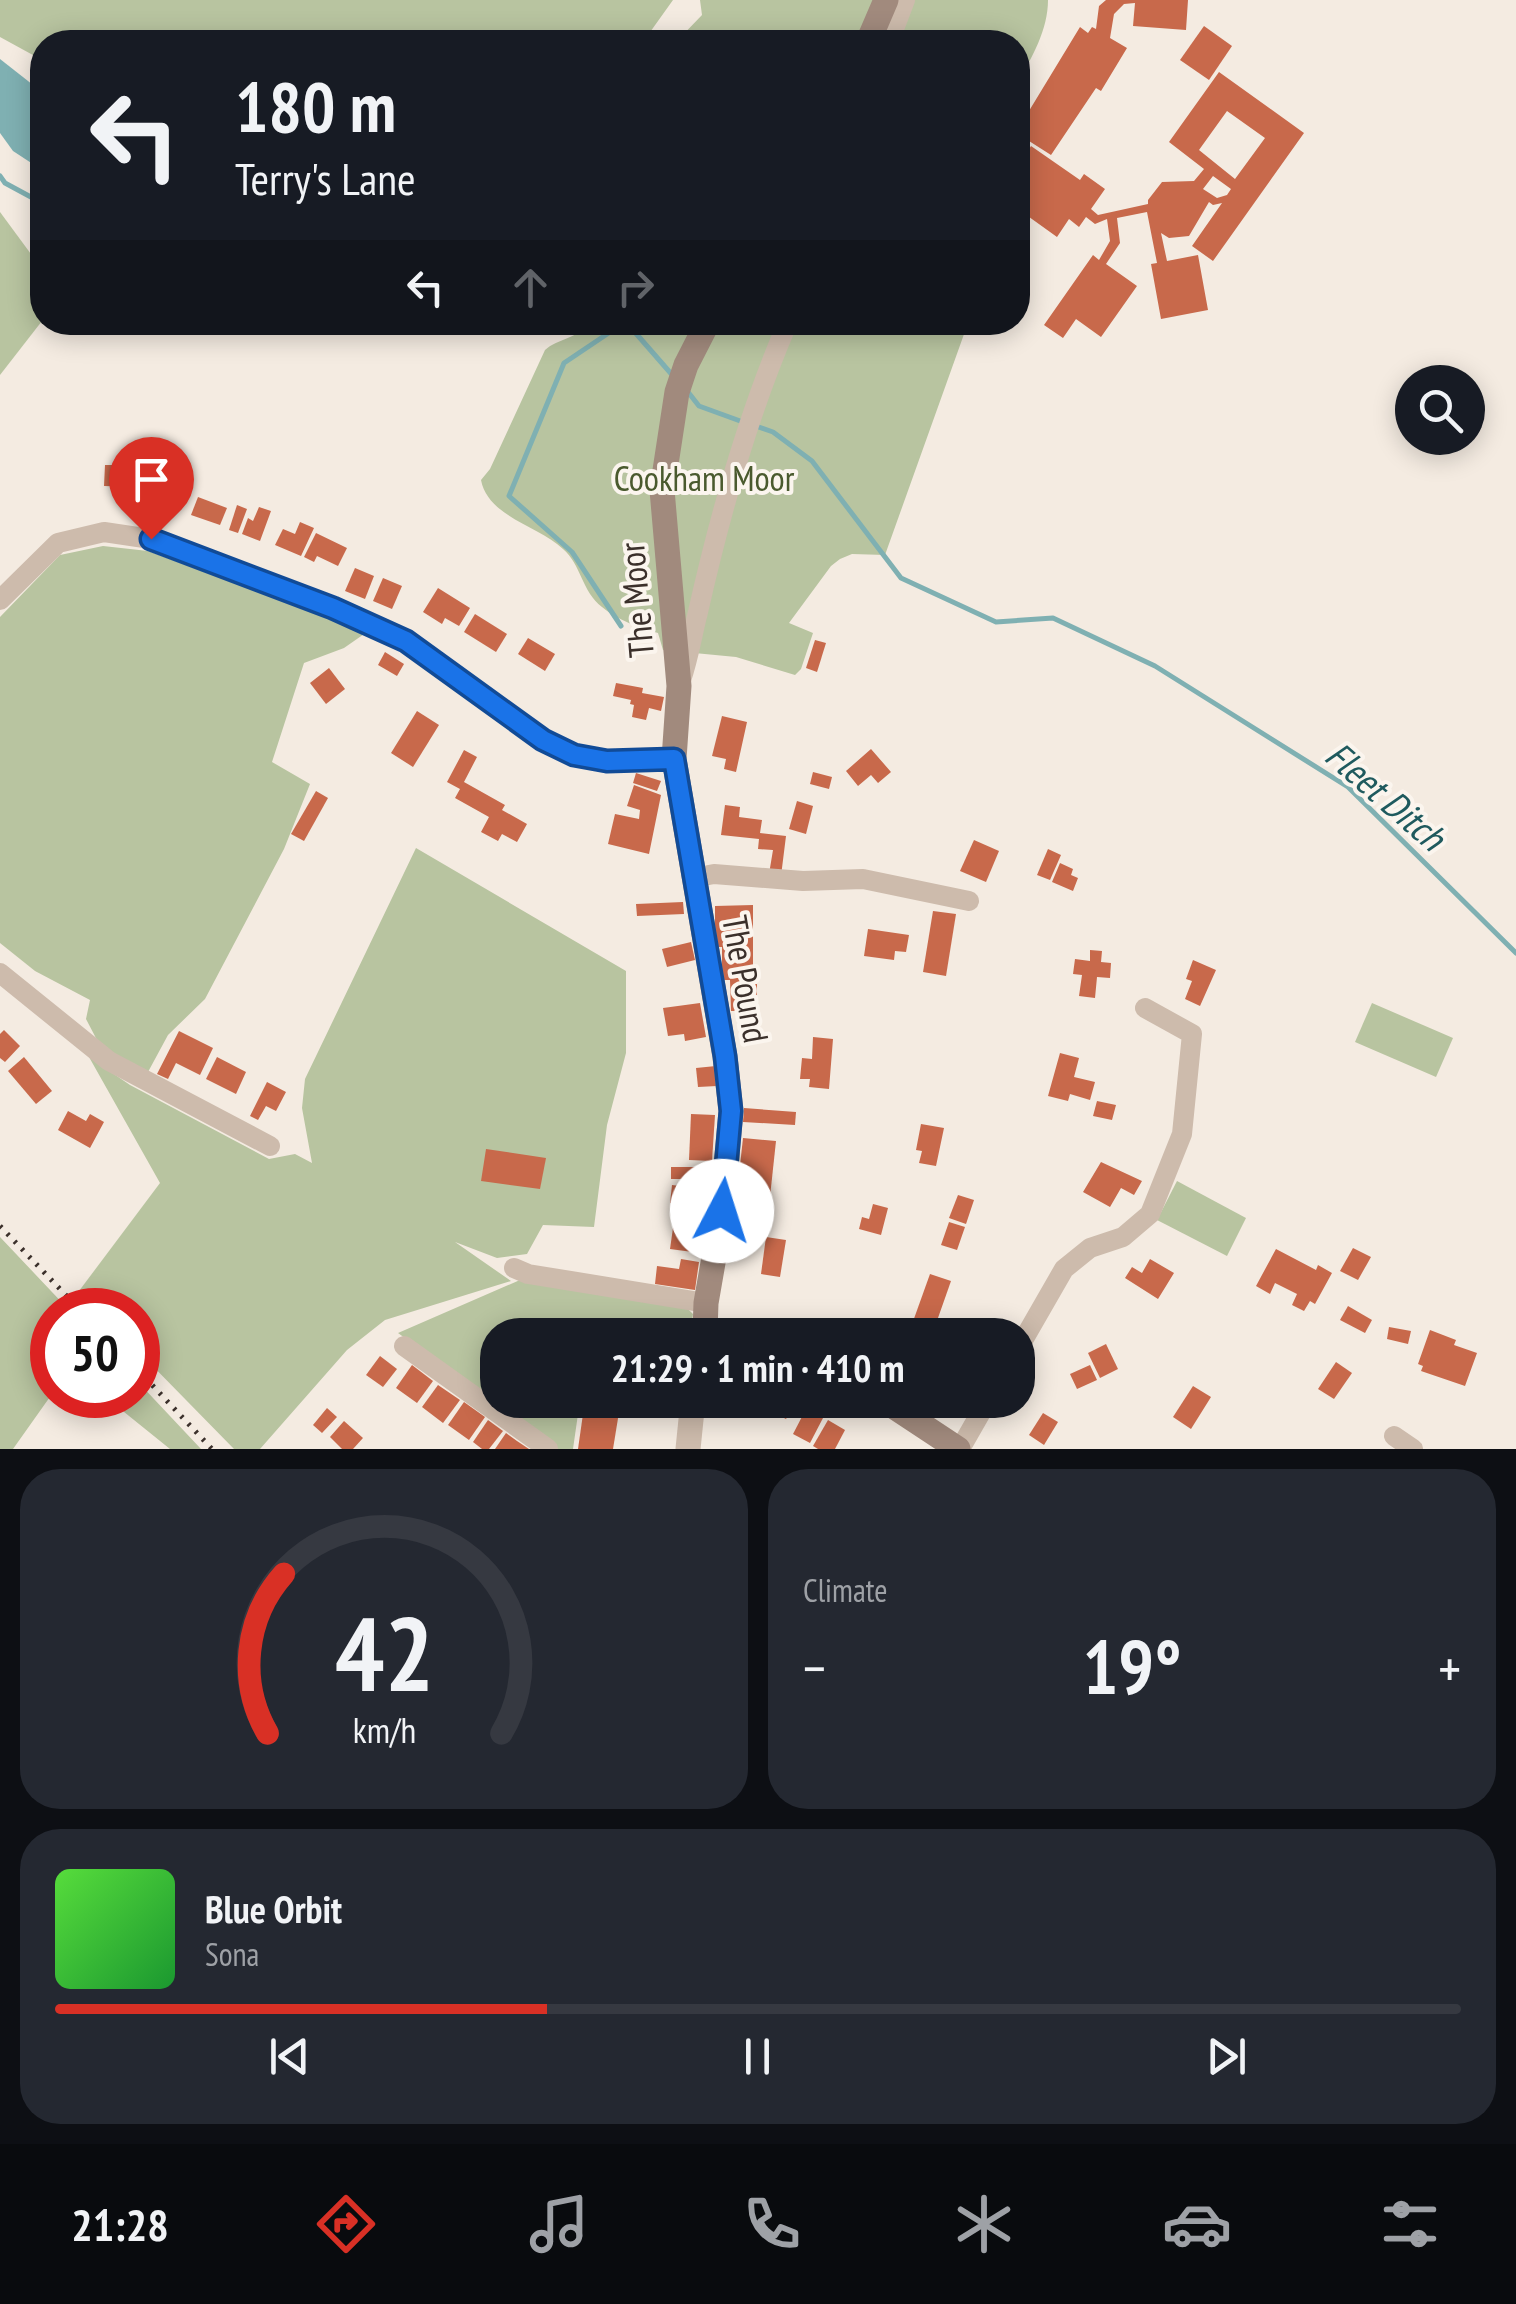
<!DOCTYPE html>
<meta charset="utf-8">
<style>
body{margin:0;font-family:"PT Sans Narrow",sans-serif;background:#242831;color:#f1f3f6;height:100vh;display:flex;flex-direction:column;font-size:38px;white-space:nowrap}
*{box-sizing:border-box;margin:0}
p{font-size:32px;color:#9ea1a6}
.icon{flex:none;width:55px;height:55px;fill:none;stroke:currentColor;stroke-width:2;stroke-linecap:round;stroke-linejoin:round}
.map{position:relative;height:1449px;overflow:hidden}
.sheet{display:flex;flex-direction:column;gap:20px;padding:20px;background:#0d0f14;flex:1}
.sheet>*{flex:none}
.top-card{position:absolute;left:30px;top:30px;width:1000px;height:305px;border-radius:40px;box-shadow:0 5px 25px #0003;background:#171b24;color:#f1f3f6;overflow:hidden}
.fabs{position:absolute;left:1395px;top:365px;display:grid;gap:20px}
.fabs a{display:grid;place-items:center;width:90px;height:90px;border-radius:50%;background:#171b24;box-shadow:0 5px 25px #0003;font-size:50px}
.speed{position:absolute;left:30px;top:1288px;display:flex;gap:20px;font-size:50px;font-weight:700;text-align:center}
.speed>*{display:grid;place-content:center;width:130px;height:130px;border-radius:50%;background:#171b24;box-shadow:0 5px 25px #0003;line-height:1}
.speed .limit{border:15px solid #d22;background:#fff;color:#111}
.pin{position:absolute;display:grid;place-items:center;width:85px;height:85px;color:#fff;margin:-102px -42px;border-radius:50% 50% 50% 0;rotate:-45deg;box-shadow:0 0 10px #0007}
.pin .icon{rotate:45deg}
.me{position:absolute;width:110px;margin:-55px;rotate:5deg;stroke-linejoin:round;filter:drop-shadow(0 0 8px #0008)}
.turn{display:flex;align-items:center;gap:35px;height:210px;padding:0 40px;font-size:45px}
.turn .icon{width:130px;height:130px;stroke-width:2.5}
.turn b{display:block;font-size:70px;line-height:85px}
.lanes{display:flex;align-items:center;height:95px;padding:0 40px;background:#0003;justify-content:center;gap:50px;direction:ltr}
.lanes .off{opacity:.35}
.big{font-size:75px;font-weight:700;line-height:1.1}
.sheet .widget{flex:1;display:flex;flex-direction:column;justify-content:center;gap:15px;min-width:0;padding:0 35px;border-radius:40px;background:#242831}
.sheet .dial{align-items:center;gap:0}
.dial svg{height:260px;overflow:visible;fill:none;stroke:#363941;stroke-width:7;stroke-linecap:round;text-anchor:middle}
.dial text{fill:#f1f3f6;stroke:none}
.song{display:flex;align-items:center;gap:30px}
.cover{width:120px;height:120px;border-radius:15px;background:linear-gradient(135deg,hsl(110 70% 55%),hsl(130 70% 35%))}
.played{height:10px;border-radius:5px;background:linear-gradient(90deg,#d93025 35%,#363941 35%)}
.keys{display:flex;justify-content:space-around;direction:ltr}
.heat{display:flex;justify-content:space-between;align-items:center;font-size:55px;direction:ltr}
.sheet .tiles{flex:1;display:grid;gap:20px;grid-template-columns:1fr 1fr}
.widget:last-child{grid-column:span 2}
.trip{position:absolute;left:480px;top:1318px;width:555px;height:100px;border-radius:40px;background:#171b24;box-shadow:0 5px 25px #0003;font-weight:700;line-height:100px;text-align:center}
.dock{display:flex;height:160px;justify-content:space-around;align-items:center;background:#090b0e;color:#9ea1a6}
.dock .icon{width:70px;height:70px}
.dock .active{color:#d93025}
.dock b{font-size:45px;color:#f1f3f6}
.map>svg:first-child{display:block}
.green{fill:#b8c4a0}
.water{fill:#7fb0b2}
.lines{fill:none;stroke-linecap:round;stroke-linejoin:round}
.stream{stroke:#7fb0b2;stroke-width:5}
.building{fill:#c8694b;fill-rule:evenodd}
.minor{stroke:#cdbbac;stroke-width:20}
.tertiary{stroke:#cdbbac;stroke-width:25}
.secondary{stroke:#a18a7d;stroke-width:25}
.rail{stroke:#3b302b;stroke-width:5;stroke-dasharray:2.5 8;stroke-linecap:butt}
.route-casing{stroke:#114b97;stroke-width:25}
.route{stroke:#1a73e8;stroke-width:18}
.labels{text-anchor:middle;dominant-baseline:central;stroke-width:8;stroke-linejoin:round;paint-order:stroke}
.park-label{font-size:35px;fill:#4a5a2e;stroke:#fbf5ee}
.street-label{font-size:35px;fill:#3b302b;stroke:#fbf5ee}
.water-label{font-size:38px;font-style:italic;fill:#1f5a5e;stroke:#fbf5ee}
</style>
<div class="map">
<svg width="1516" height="1449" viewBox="0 0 1516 1449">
<rect width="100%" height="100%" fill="#f4ebe1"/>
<g class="green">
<path d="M0,0H673L643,42H42V60L0,37Z"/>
<path d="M700,0H1048C1048,30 1032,57 1018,82V42H676L702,15Z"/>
<path d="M0,212L42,269V321L0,375Z"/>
<path d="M586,323H968L885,555L852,554L840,559L831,566L789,623L813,633L801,669L795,675L736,657L663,650L658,633C638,627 619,621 602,607C582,592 581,564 563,549C539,526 488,517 481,480L490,469L545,350C558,338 579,339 586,323Z"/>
<path d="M103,546L148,551L367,632L344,648L304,663L272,762L310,784L284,849L205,999L168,1035L148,1072L152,1080L98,1042L86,1019L90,1000L35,971L0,943V617L60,555Z"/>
<path d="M416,848L626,971V1053L607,1125L594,1227L543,1225L527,1254L497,1258L455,1242L511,1281L385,1320L347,1350L260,1449H234L138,1351V1310H98L79,1291L160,1183L89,1057L130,1085L269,1159L295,1154L312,1163L302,1108L305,1079Z"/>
<path d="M1372,1003L1453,1038L1436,1077L1355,1042Z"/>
<path d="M1177,1181L1246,1218L1227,1256L1157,1220Z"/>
<path d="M0,1237L69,1310H52V1394L13,1449H0Z"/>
<path d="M520,1280L687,1308L693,1314L690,1335H498V1400H580L573,1449H558L398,1333Z"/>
<path d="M138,1382L201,1449H170L103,1395H138Z"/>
</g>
<path class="water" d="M0,59L42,92V170L13,151L0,133Z"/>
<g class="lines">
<g class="stream">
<path d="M0,176L5,183L42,203"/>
<path d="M384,322H388"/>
<path d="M626,322L674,377"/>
<path d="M688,392L699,406L743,422"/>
<path d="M753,425L773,432L812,461L901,578L996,622L1053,618L1155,666L1348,787L1516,953"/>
<path d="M621,626L572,552L509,496L564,363L625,322"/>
</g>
</g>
<g class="building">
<path d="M1106,0H1188L1186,30L1133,26L1135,3L1124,4L1114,14L1110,38L1127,48L1101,91L1096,88L1051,155L1018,134V129L1080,27L1088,33L1092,27L1096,29L1099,6Z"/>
<path d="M1204,26L1232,46L1209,80L1180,60Z"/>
<path d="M1219,72L1304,133L1213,261L1192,246L1222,203L1213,205L1209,202L1189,236L1169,238L1161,233L1167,261L1198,255L1208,310L1161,319L1151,264L1157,263L1147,212L1117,218L1120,243L1106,264L1137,286L1101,337L1076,319L1063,338L1044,325L1093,255L1099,260L1110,241L1107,219L1095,224L1086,217L1079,227L1069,219L1057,237L1018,209V166L1031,146L1080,180L1084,174L1105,189L1091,209L1098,215L1148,204V200L1162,182L1194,181L1204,169L1169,142ZM1227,111L1265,138L1235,179L1199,150ZM1213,176L1231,189L1227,195L1217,198L1203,189Z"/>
<path d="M105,465H118V472L132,473L131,487L104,486Z"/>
<path d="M153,478L184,490L177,508L146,497Z"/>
<path d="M198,497L227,508L220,525L191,515Z"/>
<path d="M237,505L247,509L238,533L229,530Z"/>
<path d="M259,507L271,511L260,541L242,534L248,518L253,521Z"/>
<path d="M300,522L314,528L301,556L275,545L283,529L295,534Z"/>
<path d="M316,533L347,548L338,566L317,556L314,562L304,557Z"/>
<path d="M355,568L374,576L365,599L345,591Z"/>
<path d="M383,578L402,586L392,609L373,601Z"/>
<path d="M438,588L470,608L459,626L445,618L442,624L423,612Z"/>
<path d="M475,614L507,634L496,652L464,632Z"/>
<path d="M528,638L555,654L545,671L518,654Z"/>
<path d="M815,640L826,643L817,672L806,668Z"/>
<path d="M385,652L404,664L397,676L378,665Z"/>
<path d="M329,668L345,689L326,704L310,683Z"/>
<path d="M616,683L643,688L642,693L664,697L661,711L649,708L646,720L632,717L634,705L630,704L631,700L613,696Z"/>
<path d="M417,711L439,725L413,767L391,753Z"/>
<path d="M722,716L747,722L736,772L724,769L726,759L712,756Z"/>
<path d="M871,749L891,772L878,783L871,775L858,786L846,771Z"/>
<path d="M464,750L477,757L464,782L505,805L502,810L527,824L517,842L502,834L498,841L481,832L489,817L455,798L460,789L447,782Z"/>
<path d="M813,772L832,777L829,789L810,784Z"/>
<path d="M636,773L661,781L657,791L633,783Z"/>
<path d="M634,785L661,795L649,854L608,844L615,814L639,819L640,810L627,806Z"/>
<path d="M316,791L328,798L304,841L291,834Z"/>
<path d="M797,801L813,806L806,834L789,829Z"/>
<path d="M725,805L740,807L739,817L762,820L760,833L786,836L781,876L769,874L773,850L758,849L759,839L721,835Z"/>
<path d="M974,840L999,851L986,882L960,871Z"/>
<path d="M1048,849L1061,855L1050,880L1037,875Z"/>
<path d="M1060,863L1073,869L1071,875L1078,878L1073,891L1052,882Z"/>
<path d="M683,902L684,914L637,916L636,904Z"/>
<path d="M753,905V984H757V1011H731L730,980H722V947H715V906Z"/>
<path d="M933,911L956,914L946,976L923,972Z"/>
<path d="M868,929L909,935L906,952L895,951L894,960L864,956Z"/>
<path d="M691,942L695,960L667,967L662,949Z"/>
<path d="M1090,950L1102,951L1101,962L1111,963L1110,978L1097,977L1095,998L1079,996L1082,975L1073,974L1075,959L1090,961Z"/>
<path d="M1193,960L1216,970L1200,1006L1185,999L1192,981L1186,979Z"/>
<path d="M700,1003L706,1037L685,1041L684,1034L668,1036L663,1008Z"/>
<path d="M4,1030L20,1046L5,1062L0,1058V1034Z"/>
<path d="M179,1031L213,1048L200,1075L176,1063L168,1079L157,1074Z"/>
<path d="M813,1037L833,1039L829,1089L809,1087L810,1079H800L802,1058L812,1059Z"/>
<path d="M1060,1053L1079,1058L1074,1077L1095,1082L1090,1100L1070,1094L1068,1101L1048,1096Z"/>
<path d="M24,1057L52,1091L36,1104L8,1071Z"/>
<path d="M217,1057L246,1072L236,1094L206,1079Z"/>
<path d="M716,1066L717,1086L698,1087L696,1068Z"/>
<path d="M267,1082L286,1092L276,1111L266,1106L258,1120L250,1116Z"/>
<path d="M1097,1101L1116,1105L1112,1120L1093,1116Z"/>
<path d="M744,1108L796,1112L795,1125L743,1122Z"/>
<path d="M68,1111L86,1121L90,1114L104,1122L90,1148L58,1130Z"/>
<path d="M691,1114L715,1115L712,1161L689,1160Z"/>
<path d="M921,1124L944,1128L936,1166L919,1163L922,1151L916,1150Z"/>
<path d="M743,1138L776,1141L769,1206L736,1202Z"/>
<path d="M486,1149L546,1158L540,1189L481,1181Z"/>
<path d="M1101,1162L1142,1181L1134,1195L1121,1188L1110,1207L1083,1192Z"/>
<path d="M671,1167H709L710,1179H671Z"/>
<path d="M672,1185L711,1190L709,1208L670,1203Z"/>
<path d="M958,1195L974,1200L966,1224L949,1218Z"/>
<path d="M873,1204L888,1208L881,1235L859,1229L862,1217L869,1219Z"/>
<path d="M675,1214L706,1218L700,1253L670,1249Z"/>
<path d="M949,1222L965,1227L957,1250L941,1245Z"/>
<path d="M766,1237L786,1240L780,1277L761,1274Z"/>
<path d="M1353,1248L1371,1257L1358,1280L1340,1271Z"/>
<path d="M1276,1249L1316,1270L1318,1265L1332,1273L1315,1304L1310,1301L1304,1311L1292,1305L1297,1294L1275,1283L1270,1294L1256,1286Z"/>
<path d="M681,1259L699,1262L695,1290L655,1284L657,1266L679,1269Z"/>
<path d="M1150,1259L1174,1273L1158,1299L1125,1278L1132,1267L1142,1273Z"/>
<path d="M930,1274L951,1281L932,1335L911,1327Z"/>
<path d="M1348,1306L1372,1320L1365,1333L1340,1320Z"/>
<path d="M1389,1327L1411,1331L1408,1344L1387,1339Z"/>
<path d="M1430,1330L1456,1340L1454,1345L1477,1353L1465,1386L1421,1371L1423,1366L1418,1364Z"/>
<path d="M1106,1344L1118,1369L1100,1378L1088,1353Z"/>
<path d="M380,1356L397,1369L383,1387L366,1375Z"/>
<path d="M1336,1362L1352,1373L1334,1399L1318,1389Z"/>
<path d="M412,1365L433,1381L417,1403L396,1388Z"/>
<path d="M1090,1365L1097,1380L1077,1389L1070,1374Z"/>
<path d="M438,1385L460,1400L443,1423L422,1407Z"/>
<path d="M1193,1386L1211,1397L1191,1429L1173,1417Z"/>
<path d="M585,1400H621L613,1449H578Z"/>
<path d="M778,1400L795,1404L786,1419L772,1412Z"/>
<path d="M464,1402L485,1417L469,1440L448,1425Z"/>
<path d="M327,1408L337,1417L322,1433L313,1425Z"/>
<path d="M806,1409L823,1418L810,1443L793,1434Z"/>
<path d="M1043,1413L1058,1422L1044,1445L1029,1435Z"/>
<path d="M488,1420L503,1431L489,1449H482L473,1442Z"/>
<path d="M828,1420L845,1430L835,1449H818L813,1446Z"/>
<path d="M344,1421L363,1438L353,1449H342L330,1437Z"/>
<path d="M506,1433L517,1441L529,1449H495Z"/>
</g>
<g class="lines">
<g class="minor">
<path d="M889,42L905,0"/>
<path d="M0,600L58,543L104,532L151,539L333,609L407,641L543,740L574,755L607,761L674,759"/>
<path d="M681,680C689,657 692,635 698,612C720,514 748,414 788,322"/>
<path d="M693,878L714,874L803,881L863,879L969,901"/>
<path d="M0,973L109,1061L270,1146"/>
<path d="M514,1268L528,1274L706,1303"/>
<path d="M404,1346L548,1449"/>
<path d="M1018,1349L1064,1269L1090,1248L1123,1237L1150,1214L1182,1134L1192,1034L1145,1008"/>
<path d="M1394,1436L1413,1449"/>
<path d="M960,1449L988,1400"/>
</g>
<path class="tertiary" d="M688,1449L693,1400"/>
<g class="secondary">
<path d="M868,42L886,0"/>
<path d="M708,322L686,365L677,392L662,490L679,686L674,759L725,1057L731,1111L722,1211L706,1303L705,1331L730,1335"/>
<path d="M884,1400L958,1449"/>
</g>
<g class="rail">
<path d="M0,1226L80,1310"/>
<path d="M138,1370L212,1449"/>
</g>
</g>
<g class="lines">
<g class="route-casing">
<path id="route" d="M151,539L333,608L406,641L543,740L574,755L607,761L674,759L725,1056L731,1111L722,1211"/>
</g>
<use href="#route" class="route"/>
</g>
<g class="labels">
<g class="park-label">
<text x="704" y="478">Cookham Moor</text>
</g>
<g class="street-label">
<text transform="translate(636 600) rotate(-95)">The Moor</text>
<text transform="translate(746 979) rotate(80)">The Pound</text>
</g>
<g class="water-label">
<text transform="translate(1386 795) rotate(41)">Fleet Ditch</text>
</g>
</g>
</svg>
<div class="fabs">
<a><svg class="icon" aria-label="search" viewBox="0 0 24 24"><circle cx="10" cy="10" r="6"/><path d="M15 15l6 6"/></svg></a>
</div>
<div class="speed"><div class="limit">50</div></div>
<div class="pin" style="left:151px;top:539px;background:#d93025"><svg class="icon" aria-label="arrive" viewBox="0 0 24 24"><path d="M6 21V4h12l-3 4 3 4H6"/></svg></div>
<svg class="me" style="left:722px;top:1211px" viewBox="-20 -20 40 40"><circle r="19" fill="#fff"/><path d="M0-13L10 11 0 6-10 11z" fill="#1a73e8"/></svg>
<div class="trip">21:29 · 1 min · 410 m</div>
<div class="top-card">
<div class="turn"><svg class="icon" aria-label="left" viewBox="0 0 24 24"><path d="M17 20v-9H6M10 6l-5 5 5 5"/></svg><div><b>180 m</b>Terry's Lane</div></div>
<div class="lanes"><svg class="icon" aria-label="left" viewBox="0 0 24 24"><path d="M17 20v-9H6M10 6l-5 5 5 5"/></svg><svg class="icon off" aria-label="ahead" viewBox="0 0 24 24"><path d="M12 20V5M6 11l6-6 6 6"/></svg><svg class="icon off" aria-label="right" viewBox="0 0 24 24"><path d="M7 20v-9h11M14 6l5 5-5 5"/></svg></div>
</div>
</div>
<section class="sheet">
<div class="tiles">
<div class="widget dial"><svg viewBox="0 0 100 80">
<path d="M14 69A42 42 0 1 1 86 69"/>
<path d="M14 69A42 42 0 0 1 19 20" stroke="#d93025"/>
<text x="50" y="56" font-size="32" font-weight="700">42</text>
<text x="50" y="72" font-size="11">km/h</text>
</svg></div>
<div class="widget"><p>Climate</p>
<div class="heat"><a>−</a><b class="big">19°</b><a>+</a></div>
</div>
<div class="widget">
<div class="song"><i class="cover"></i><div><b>Blue Orbit</b><p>Sona</p></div></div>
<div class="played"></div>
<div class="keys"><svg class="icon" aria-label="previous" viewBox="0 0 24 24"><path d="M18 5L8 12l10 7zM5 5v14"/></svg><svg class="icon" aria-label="pause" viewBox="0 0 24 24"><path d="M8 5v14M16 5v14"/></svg><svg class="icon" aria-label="next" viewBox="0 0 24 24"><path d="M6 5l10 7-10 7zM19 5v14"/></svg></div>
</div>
</div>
</section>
<nav class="dock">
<b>21:28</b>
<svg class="icon active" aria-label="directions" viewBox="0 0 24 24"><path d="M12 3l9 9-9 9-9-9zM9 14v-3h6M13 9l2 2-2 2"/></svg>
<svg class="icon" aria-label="music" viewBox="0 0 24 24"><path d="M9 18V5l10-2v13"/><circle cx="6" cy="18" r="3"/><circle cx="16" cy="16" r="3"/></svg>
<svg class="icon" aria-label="phone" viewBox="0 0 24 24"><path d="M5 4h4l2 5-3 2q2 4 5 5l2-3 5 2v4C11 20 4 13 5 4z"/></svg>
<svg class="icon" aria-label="climate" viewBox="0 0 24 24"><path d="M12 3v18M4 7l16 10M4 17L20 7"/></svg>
<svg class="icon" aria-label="car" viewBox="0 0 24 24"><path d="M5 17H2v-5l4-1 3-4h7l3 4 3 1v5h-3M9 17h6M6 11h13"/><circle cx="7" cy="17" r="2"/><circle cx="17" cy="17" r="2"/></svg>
<svg class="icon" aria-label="filters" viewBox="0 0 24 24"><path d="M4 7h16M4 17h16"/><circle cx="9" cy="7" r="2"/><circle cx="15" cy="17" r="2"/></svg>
</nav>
